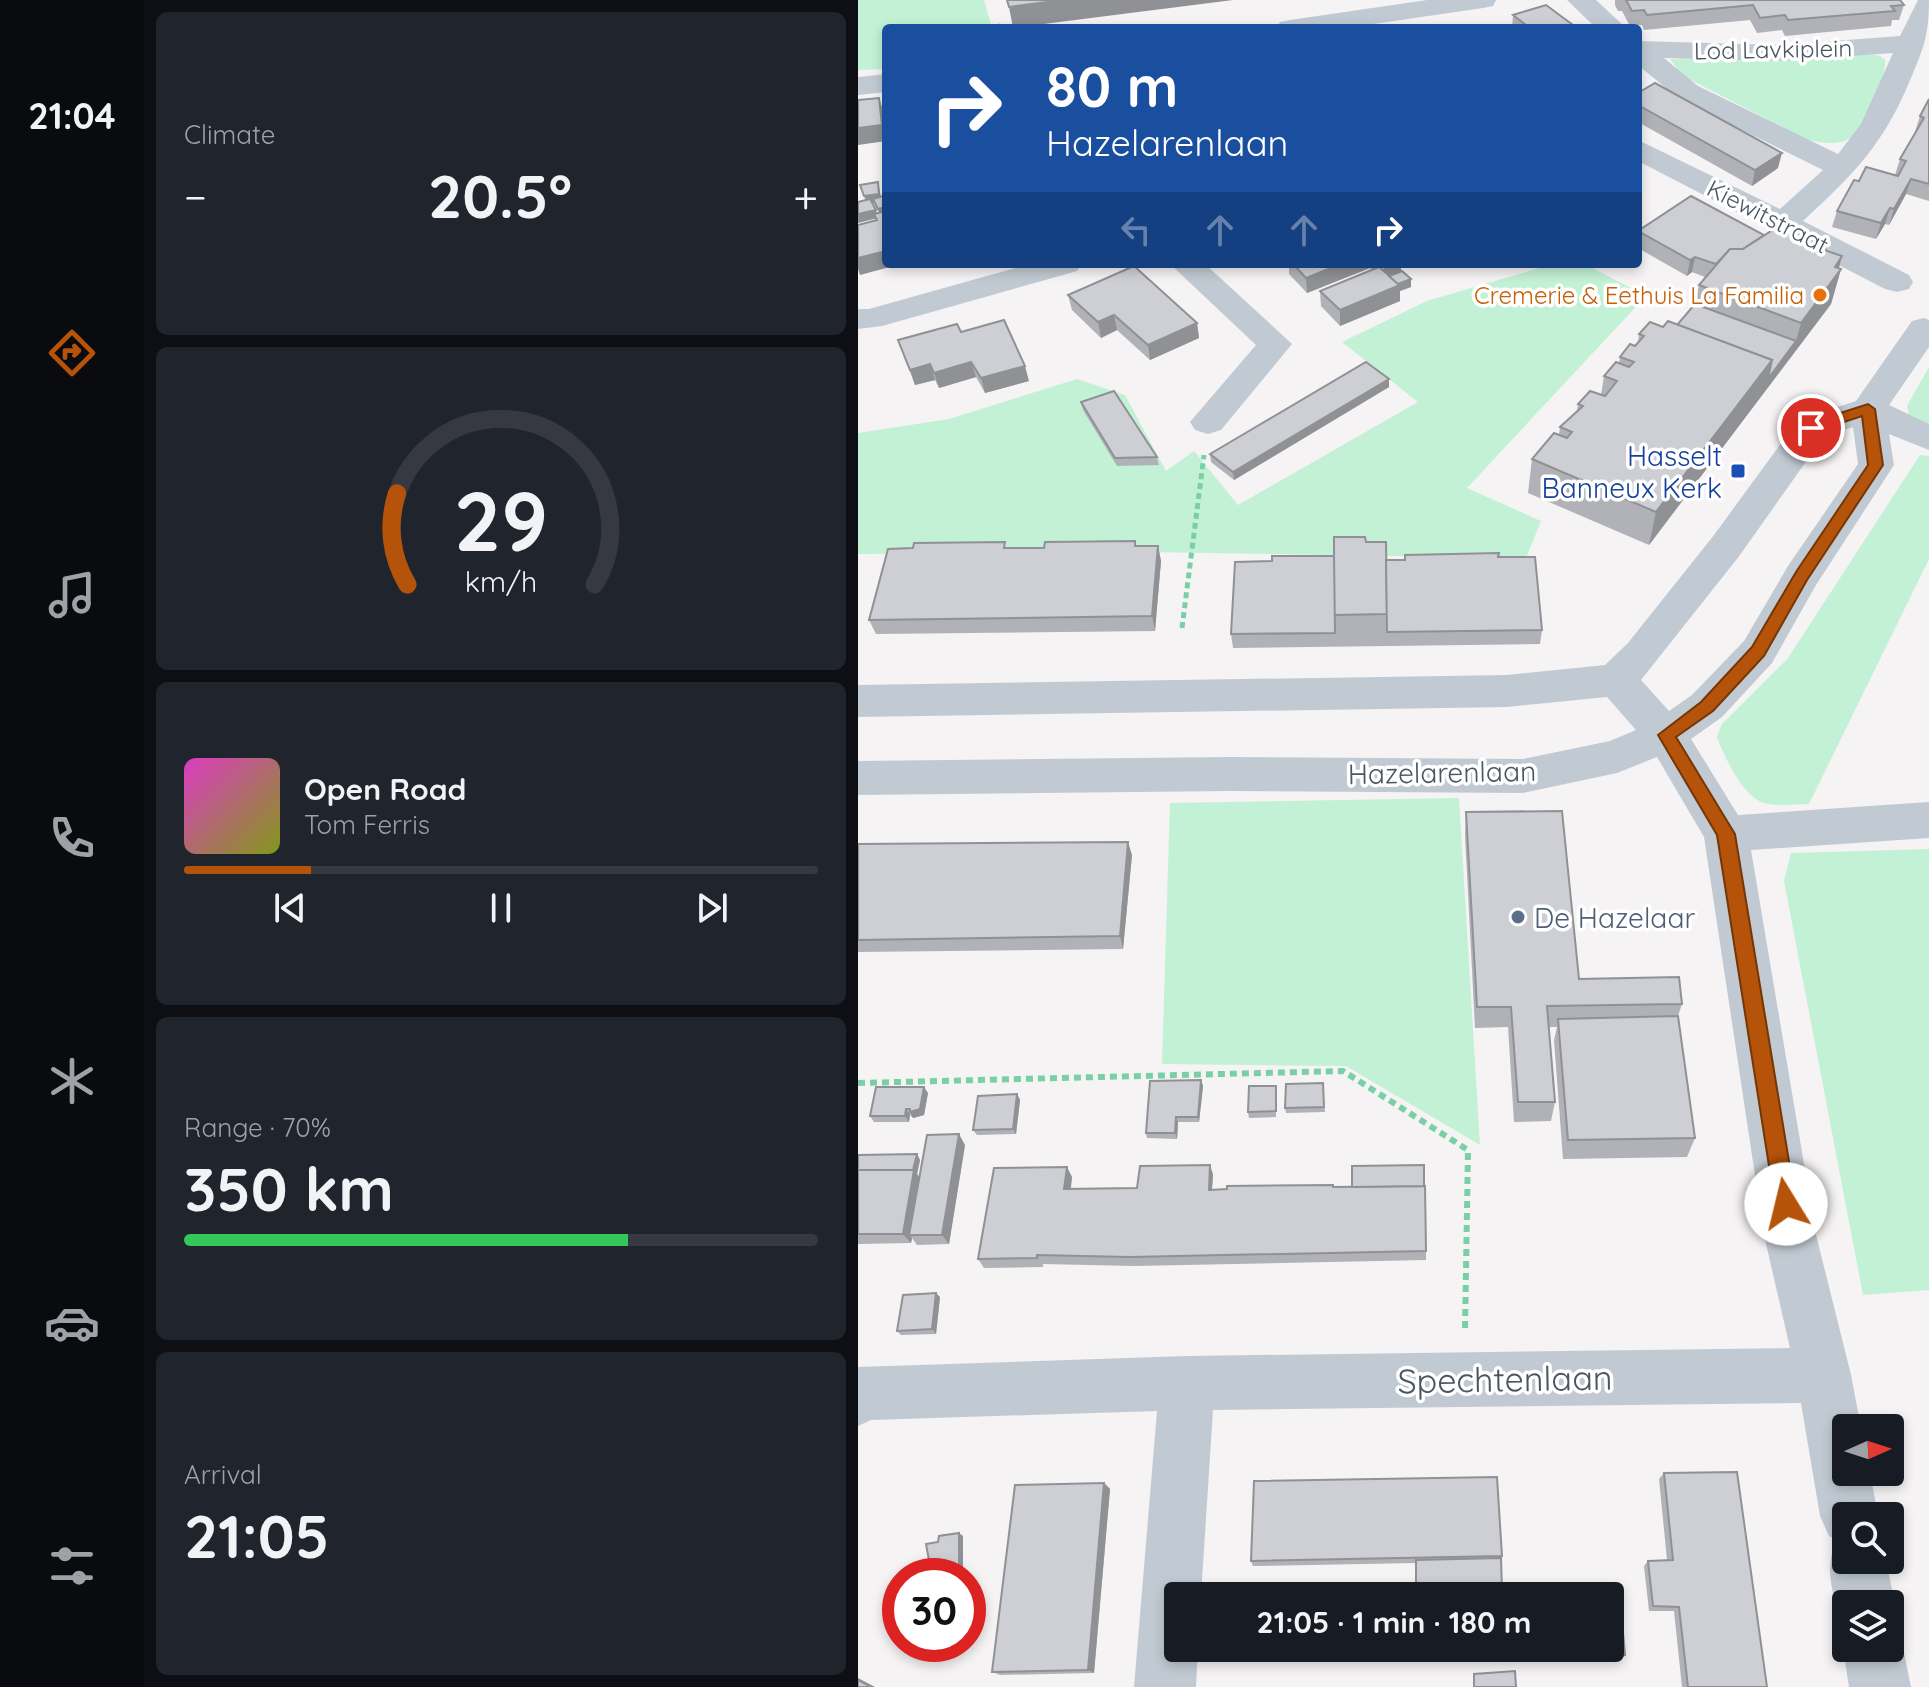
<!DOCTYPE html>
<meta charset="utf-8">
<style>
body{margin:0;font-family:Quicksand,sans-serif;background:#20242c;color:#f1f3f6;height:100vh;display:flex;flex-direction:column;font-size:30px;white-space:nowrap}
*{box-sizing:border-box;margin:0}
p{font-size:26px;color:#9ea1a6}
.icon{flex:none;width:44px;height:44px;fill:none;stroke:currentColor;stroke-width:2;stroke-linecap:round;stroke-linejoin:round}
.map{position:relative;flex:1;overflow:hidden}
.panel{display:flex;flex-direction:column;gap:12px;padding:12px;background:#0d0f14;width:714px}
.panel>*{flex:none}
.banner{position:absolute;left:24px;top:24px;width:760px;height:244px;border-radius:8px;box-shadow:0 4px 12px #0003;background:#1a4fa0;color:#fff;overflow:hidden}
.needle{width:52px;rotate:87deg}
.tools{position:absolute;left:974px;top:1414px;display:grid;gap:16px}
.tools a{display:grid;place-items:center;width:72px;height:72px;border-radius:8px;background:#171b24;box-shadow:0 4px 12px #0003;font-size:40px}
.speed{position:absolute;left:24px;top:1558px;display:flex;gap:16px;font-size:40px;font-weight:700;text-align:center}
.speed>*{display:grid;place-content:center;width:104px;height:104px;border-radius:50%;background:#171b24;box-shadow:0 4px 12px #0003;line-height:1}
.speed .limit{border:12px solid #d22;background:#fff;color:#111}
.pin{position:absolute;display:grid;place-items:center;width:68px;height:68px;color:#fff;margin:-34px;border:4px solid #fff;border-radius:50%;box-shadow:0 2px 8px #0007}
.me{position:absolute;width:88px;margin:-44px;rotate:351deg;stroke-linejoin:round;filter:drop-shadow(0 0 6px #0008)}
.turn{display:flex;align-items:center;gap:28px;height:168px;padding:0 32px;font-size:36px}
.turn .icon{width:104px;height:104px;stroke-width:2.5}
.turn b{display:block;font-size:56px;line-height:68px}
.lanes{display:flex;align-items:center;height:76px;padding:0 32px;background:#0003;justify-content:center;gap:40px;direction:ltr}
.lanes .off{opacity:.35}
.big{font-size:60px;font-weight:800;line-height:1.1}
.panel .card{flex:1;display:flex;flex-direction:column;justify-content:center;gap:12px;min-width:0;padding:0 28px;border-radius:12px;background:#20242c}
.panel .dial{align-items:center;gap:0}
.dial svg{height:208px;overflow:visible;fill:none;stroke:#363941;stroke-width:7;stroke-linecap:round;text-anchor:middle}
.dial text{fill:#f1f3f6;stroke:none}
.song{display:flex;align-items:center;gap:24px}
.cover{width:96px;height:96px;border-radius:12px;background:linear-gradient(135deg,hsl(310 70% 55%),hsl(70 70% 35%))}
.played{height:8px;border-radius:4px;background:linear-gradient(90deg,#b45309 20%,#363941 20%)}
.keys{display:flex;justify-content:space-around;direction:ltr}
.heat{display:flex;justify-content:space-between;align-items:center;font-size:44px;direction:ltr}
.charge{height:12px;border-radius:6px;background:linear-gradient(90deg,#34c759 70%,#363941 0)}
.trip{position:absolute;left:306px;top:1582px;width:460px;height:80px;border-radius:8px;background:#171b24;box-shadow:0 4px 12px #0003;font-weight:800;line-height:80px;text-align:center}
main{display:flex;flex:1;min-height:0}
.tab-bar{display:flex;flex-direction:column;width:144px;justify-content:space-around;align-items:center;background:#090b0e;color:#9ea1a6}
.tab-bar .icon{width:56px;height:56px}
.tab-bar .on{color:#b45309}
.tab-bar b{font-size:36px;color:#f1f3f6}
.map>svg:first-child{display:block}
.green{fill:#c3f1d5}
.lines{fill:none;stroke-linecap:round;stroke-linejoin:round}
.path-far2{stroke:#7ad0a6;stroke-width:4;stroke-dasharray:4 3;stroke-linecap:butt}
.path-far1{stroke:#7ad0a6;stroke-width:5;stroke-dasharray:6 4;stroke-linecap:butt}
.path{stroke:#7ad0a6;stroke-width:6;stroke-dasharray:7 5;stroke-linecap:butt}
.minor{fill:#c1cad2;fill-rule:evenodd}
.wall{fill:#b0b2b7}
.shaded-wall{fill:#909195}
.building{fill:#cdcfd5;stroke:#909195;stroke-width:2}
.route{fill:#b45309;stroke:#753606;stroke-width:2}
.food-dot{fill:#e8710a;stroke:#fff;stroke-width:3}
.transit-dot{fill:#1a4fb4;stroke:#fff;stroke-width:3}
.service-dot{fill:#5c6f8a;stroke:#fff;stroke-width:3}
.labels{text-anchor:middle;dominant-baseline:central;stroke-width:7;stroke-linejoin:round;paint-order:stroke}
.far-street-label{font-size:24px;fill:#4a5661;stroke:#fff}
.far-food-label{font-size:24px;fill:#c56008;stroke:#fff;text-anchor:end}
.transit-label{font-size:28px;fill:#164399;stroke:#fff;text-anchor:end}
.street-label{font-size:28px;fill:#4a5661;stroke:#fff}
.service-label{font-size:28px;fill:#4e5e75;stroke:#fff;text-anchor:start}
.near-street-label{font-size:34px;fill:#4a5661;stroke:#fff}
</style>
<main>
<nav class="tab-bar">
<b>21:04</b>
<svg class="icon on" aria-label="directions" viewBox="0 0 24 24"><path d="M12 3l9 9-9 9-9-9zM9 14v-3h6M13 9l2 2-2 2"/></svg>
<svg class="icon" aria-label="music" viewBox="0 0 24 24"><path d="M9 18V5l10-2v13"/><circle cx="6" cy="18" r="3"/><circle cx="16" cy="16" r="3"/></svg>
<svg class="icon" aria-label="phone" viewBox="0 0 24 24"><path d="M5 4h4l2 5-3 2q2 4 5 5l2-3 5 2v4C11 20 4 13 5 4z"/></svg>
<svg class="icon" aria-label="climate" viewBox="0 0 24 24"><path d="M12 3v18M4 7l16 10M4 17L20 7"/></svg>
<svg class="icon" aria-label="car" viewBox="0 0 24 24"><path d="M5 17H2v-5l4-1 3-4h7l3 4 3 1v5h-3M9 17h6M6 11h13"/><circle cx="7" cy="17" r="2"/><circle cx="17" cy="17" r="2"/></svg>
<svg class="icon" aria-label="filters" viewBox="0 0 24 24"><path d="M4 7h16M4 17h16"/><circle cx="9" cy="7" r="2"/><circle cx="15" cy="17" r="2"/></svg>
</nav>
<section class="panel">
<div class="card"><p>Climate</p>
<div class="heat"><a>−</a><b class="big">20.5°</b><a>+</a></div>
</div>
<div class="card dial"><svg viewBox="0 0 100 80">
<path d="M14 69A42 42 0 1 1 86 69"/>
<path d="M14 69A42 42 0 0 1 10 34" stroke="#b45309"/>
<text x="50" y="56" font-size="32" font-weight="700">29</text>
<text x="50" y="72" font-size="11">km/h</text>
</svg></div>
<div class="card">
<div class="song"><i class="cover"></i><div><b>Open Road</b><p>Tom Ferris</p></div></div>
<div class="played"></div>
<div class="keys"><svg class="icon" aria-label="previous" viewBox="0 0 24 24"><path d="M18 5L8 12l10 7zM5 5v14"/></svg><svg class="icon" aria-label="pause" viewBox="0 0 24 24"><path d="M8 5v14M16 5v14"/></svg><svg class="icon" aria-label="next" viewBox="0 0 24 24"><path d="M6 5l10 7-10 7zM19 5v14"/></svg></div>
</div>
<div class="card"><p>Range · 70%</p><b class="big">350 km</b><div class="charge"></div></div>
<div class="card"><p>Arrival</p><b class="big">21:05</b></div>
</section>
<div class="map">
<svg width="1071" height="1687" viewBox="0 0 1071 1687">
<rect width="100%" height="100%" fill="#f5f3f3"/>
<g class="green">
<path d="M0,0H126L134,28H28V69L0,70Z"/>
<path d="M1005,53L1022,56L1027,60C1027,74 1022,89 1016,102C1000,138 992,149 950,140L825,76L812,59Z"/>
<path d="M695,264H727L788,296L609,488L683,521L668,558L286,552L0,554V433L91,419L219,379L267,395L308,471L336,451L380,505L560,402L484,342L569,301Z"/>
<path d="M1071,367V424L1051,416L1049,406Z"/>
<path d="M1062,455L1071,456V559L951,804C937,804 919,807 906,803C885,797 866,756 859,737L864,724L930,658Z"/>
<path d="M601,798L622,1145L488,1066L304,1064L312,803Z"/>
<path d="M1071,849V1290L1005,1295L926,881L933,853Z"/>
</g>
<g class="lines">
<path class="path-far2" d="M140,24L141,28"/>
<path class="path-far1" d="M324,628L346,455"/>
<path class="path" d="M0,1083L485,1071L610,1150L607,1330"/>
<g class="minor">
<path d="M569,0H638L635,6L625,8L488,28H418L422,22L432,20Z"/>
<path d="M709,0H738L768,28H738Z"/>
<path d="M1060,0H1071C1071,34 1066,47 1053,78C1026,144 996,174 945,221L1051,275L1055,282L1051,289L1039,292L1027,289L780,161V140L922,209L965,170L820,98L780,65V41L922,45L1042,36ZM1035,53L1003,124L980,154L840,86L806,58L922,61Z"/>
<path d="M28,74V92L0,95V77Z"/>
<path d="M172,264H224L219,271L24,326L0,329V309H11Z"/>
<path d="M312,264H347L434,344L363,430L350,434L337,430L332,422L398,345Z"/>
<path d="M1066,318L1071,320V347L1031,405L1071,424V450L1031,434L1036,465L958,585L914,663L864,717L833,739L880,815L1071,802V838L893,850L958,1235L993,1375L1003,1428H988V1472H1012L1020,1516H988V1560H1028L1037,1604L1032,1615V1604H988L986,1625C974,1595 966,1570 978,1540L971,1536L962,1516L943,1403L355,1410L343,1596H320V1648H340L338,1687H276L299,1411L13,1420L0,1426V1367L329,1356L932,1348L906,1235L846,837L799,757L759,773L665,793L372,791L0,795V761L372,757L665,759L752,741L778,730L749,697L649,707L0,717V685L649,675L747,665L770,643L856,535L940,420L998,401L1054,321ZM995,427L1000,464L930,566L886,641L834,695L811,711L783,680L882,555L966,436Z"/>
<path d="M1032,1625L1036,1627L1045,1648L1053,1687H991L985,1648L988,1640V1648H1032Z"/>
</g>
</g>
<g class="wall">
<path d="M757,0H1042L1046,5L1041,20H1034L1033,26L927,36L924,30L899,33L892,20L786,30L784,25L772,26L764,11H760L757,5Z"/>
<path d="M655,15L719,28H654Z"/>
<path d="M780,93L920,168L894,186L780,122Z"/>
<path d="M1071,99V201L1048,194L1031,225L1027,224L1018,239L974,227L979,211L1001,181L1037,175L1042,159L1058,132H1057L1062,116Z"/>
<path d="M780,230L906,235L968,247L967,250L984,256L981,268L983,269L973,304L791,545L670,493L674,459L701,434L702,427L719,411L720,404L743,395L746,376L761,363L762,357L780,343L781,334L805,327L819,325L837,304L841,285L847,277L834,272L829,276L780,248Z"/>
<path d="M431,264H543V271L531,276L553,287L542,291V301L482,326L463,306L462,291L513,270L512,268L449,293L431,274Z"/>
<path d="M210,295L339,323L341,338L292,360L259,330L243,338L214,310Z"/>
<path d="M103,332L171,381L127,393L118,377L81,388L77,380L57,385L40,340Z"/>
<path d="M531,379V387L376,480L353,462L352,454Z"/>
<path d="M223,402L299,457L301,465L259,466L225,410Z"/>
<path d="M508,542L528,560L640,557L684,630L682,644L375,648L373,634L414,561L476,556Z"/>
<path d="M300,546L303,561L297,631L18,634L11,620L148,548Z"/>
<path d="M608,812L721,979L824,1004L820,1016L837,1138L829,1157L705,1159L696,1040L699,1027H690L697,1102L693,1121L656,1122L650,1027L617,1028L607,836Z"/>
<path d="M0,844L274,855L265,949L0,952Z"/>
<path d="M343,1080L345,1086L341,1122H320L319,1139L289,1138L288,1133Z"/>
<path d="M465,1083L467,1112L428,1113L427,1108Z"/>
<path d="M418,1086V1117L391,1118L390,1112Z"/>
<path d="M70,1093L66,1115L55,1118L52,1115L51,1122H16L12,1116Z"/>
<path d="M159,1094L162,1100L158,1134L119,1135L115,1130Z"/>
<path d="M107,1145L91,1244L59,1245L54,1238L53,1243L0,1244V1155L59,1154L62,1160L59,1174L62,1178Z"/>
<path d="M352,1165L355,1175L354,1190L475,1187L568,1251V1260L276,1266L185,1264V1267L126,1268L120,1259L214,1177L213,1189L279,1188Z"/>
<path d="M82,1297L78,1334L43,1335L39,1331Z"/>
<path d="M806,1473L909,1687H824L816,1611H791L786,1566L790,1561L809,1560L801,1479Z"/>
<path d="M246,1483L252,1489L236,1673L142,1675L134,1672Z"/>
<path d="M644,1556V1590L643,1593L558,1594V1563L395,1566L393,1561Z"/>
<path d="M724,1648H752L767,1655L765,1657L740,1658L739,1654H725Z"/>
</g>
<g class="shaded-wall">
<path d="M204,0H375L155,28L151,7Z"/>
<path d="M783,75L781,90L780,91V76Z"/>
<path d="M21,98L26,113L28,141L0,145V128Z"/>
<path d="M924,153L920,168L894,186L897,170Z"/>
<path d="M1053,179L1048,194L1031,225L1036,209Z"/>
<path d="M20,182L24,202L15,199L16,203L9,204L6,196Z"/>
<path d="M28,207V216L22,217L20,209Z"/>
<path d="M1032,208L1027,224L1018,239L1023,223Z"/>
<path d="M18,210L20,218L0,223V214Z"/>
<path d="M28,251V264H43L2,275L0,269V258Z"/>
<path d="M984,256L979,275L983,269L973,304L791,545L798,512L914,360L938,341L943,323Z"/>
<path d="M837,257L834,272L829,276L832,260Z"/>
<path d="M483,264H512V268L449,293L448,278Z"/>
<path d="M540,264H543V271L523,279V271Z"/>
<path d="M553,279V287L542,291V301L482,326V310Z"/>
<path d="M256,315L259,330L243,338L240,322Z"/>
<path d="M339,323L341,338L292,360L290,345Z"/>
<path d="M113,362L118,377L81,388L76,373Z"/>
<path d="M72,364L77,380L57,385L52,370Z"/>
<path d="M167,366L171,381L127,393L123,378Z"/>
<path d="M531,379V387L376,480L375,472Z"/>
<path d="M300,546L303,561L297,631L294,616Z"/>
<path d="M270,842L274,855L265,949L262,936Z"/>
<path d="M343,1080L345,1086L341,1122L340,1117Z"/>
<path d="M66,1087L70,1093L66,1115L55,1118L52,1112Z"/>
<path d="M159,1094L162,1100L158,1134L155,1129Z"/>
<path d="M48,1109L52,1115L51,1122L47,1116Z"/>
<path d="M318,1117L320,1122L319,1139L317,1133Z"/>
<path d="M101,1134L107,1145L91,1244L84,1235Z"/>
<path d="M59,1154L62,1160L59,1174L63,1180L51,1235L54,1238L53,1243L45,1234L54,1174Z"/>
<path d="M352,1165L355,1175L353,1200L351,1190Z"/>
<path d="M209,1167L214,1177L211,1199L206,1189Z"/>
<path d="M78,1293L82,1297L78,1334L74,1329Z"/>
<path d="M246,1483L252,1489L236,1673L230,1670Z"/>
<path d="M101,1533L105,1536V1576H101Z"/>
<path d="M0,1678L17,1687H13L0,1680Z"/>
</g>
<g class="building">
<path d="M149,0H204L151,7Z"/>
<path d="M768,0H1042L1046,5L1033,6L1037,11L930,20L927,15L902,18L895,5L789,15L786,10L774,11Z"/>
<path d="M688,5L719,28H672L655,15Z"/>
<path d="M797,83L924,153L897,170L780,105V93Z"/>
<path d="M21,98L24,125L0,128V100Z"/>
<path d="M1071,99V184L1053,179L1036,209L1032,208L1023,223L979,211L996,180L1001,181L1008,167L1040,176L1048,161L1042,159L1066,118L1062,116Z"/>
<path d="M20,182L21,194L6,196L2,185Z"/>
<path d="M28,195V207L20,209L15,199Z"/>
<path d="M833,196L906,235L885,249H872L858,264L837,257L832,260L780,231Z"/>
<path d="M12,199L18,210L0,214V202Z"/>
<path d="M28,211V251L0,258V225L19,220L16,214Z"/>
<path d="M924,224L968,247L966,250L984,256L977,267L983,269L943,323L841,285L872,249H885Z"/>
<path d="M435,264H483L448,278Z"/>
<path d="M515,264H540L525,270Z"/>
<path d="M276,266L339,323L290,345L256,315L240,322L210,295Z"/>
<path d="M521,267L542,285L482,310L462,291Z"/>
<path d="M544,271L553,279L540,284L531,276Z"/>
<path d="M837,304L938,341L910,379L914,360L819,325Z"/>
<path d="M146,320L167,366L123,378L113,362L76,373L72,364L52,370L40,340L99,324L103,332Z"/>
<path d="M810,321L914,360L798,512L674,459L696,433L709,438L714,432L702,427L725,406L720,404L732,391L747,396L759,381L746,376L758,362L771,367L776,362L762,357L772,344L777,346L786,336L781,334L792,322L805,327Z"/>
<path d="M508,362L531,379L375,472L352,454Z"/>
<path d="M256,391L299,457L257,458L223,402Z"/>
<path d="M476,537H507L508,542H528L529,614L476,615Z"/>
<path d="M277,541V546H300L294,616L11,620L30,549L55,548L56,543L147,542L146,548H186L187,542Z"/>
<path d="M641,553L640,557H677L684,630L529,632L528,560H547V555Z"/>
<path d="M414,556H476L477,633L373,634L377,562L414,561Z"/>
<path d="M704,811L721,979L821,977L824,1004L689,1006L697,1102H660L653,1007H619L608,812Z"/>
<path d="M270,842L262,936L0,940V844Z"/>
<path d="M820,1016L837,1138L710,1140L700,1019Z"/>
<path d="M343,1080L340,1117H318L317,1133H288L292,1081Z"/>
<path d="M465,1083L466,1107L427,1108L428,1084Z"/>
<path d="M391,1086H418V1111L390,1112Z"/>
<path d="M18,1087H66L62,1109L52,1112V1109H48L47,1116H12Z"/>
<path d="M159,1094L155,1129L115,1130L120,1096Z"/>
<path d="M101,1134L84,1235H51L69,1135Z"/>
<path d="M59,1154L55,1170H0V1155Z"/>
<path d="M352,1165L351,1190L369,1189V1186L475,1185V1187L567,1186L568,1251L272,1257L179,1255V1258L120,1259L136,1168L209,1167L206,1189L279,1188L282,1166Z"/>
<path d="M566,1165V1186L494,1187V1166Z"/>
<path d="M0,1170H56L45,1234H0Z"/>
<path d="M78,1293L74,1329L39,1331L45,1295Z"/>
<path d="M879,1472L909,1687H830L821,1607L795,1606L790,1561L815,1560L806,1473Z"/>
<path d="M639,1477L644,1556L393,1561L396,1481Z"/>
<path d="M246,1483L230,1670L134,1672L157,1485Z"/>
<path d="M101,1533V1576H79V1570L73,1571L68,1544L80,1542L81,1536Z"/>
<path d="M643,1558L644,1590L558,1592V1560Z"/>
<path d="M752,1621H764L767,1655L742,1656L741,1652L727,1653L726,1648H752Z"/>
<path d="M657,1671L658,1687H616V1674Z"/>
<path d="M0,1680L13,1687H0Z"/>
</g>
<path class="route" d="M1010,404L1017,409L1025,465L949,580L906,656L855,711L818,737L877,834L938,1204L935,1212L928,1215L920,1212L917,1204L859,835L800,735L843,702L894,647L938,572L1010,465L1004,416L953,433L948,431V424Z"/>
<circle class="food-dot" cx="962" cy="295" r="8"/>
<rect class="transit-dot" x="872" y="463" width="16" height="16" rx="4"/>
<circle class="service-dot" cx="660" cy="917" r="8"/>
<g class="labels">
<g class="far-street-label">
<text transform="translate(915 49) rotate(-1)">Lod Lavkiplein</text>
<text transform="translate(910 216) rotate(27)">Kiewitstraat</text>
</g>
<g class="far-food-label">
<text x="946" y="295">Cremerie &amp; Eethuis La Familia</text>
</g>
<g class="transit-label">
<text x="864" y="455">Hasselt<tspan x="864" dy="32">Banneux Kerk</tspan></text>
</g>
<g class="street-label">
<text transform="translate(584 772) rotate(-1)">Hazelarenlaan</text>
</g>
<g class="service-label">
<text x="676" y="917">De Hazelaar</text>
</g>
<g class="near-street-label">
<text transform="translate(647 1379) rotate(-1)">Spechtenlaan</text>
</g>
</g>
</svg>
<div class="tools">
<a><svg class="needle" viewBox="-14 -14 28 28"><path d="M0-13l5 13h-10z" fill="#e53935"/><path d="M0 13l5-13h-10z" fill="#9ea1a6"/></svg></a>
<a><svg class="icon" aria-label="search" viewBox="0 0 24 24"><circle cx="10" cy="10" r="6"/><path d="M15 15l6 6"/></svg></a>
<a><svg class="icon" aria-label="layers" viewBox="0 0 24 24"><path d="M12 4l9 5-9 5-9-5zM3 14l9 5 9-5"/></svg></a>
</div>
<div class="speed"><div class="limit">30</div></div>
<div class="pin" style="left:953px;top:428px;background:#d93025"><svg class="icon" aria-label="arrive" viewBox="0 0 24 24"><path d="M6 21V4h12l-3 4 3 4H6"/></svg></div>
<svg class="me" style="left:928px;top:1204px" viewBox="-20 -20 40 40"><circle r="19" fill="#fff"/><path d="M0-13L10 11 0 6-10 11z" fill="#b45309"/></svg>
<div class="trip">21:05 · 1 min · 180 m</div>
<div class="banner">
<div class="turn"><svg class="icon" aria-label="right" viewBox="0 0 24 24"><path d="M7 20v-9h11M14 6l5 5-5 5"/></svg><div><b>80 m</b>Hazelarenlaan</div></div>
<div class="lanes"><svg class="icon off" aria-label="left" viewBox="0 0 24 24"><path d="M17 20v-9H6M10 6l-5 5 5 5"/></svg><svg class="icon off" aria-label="ahead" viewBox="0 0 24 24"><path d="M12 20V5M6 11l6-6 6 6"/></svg><svg class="icon off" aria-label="ahead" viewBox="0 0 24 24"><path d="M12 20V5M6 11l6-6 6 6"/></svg><svg class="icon" aria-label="right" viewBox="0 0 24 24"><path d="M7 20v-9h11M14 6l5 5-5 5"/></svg></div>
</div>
</div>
</main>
